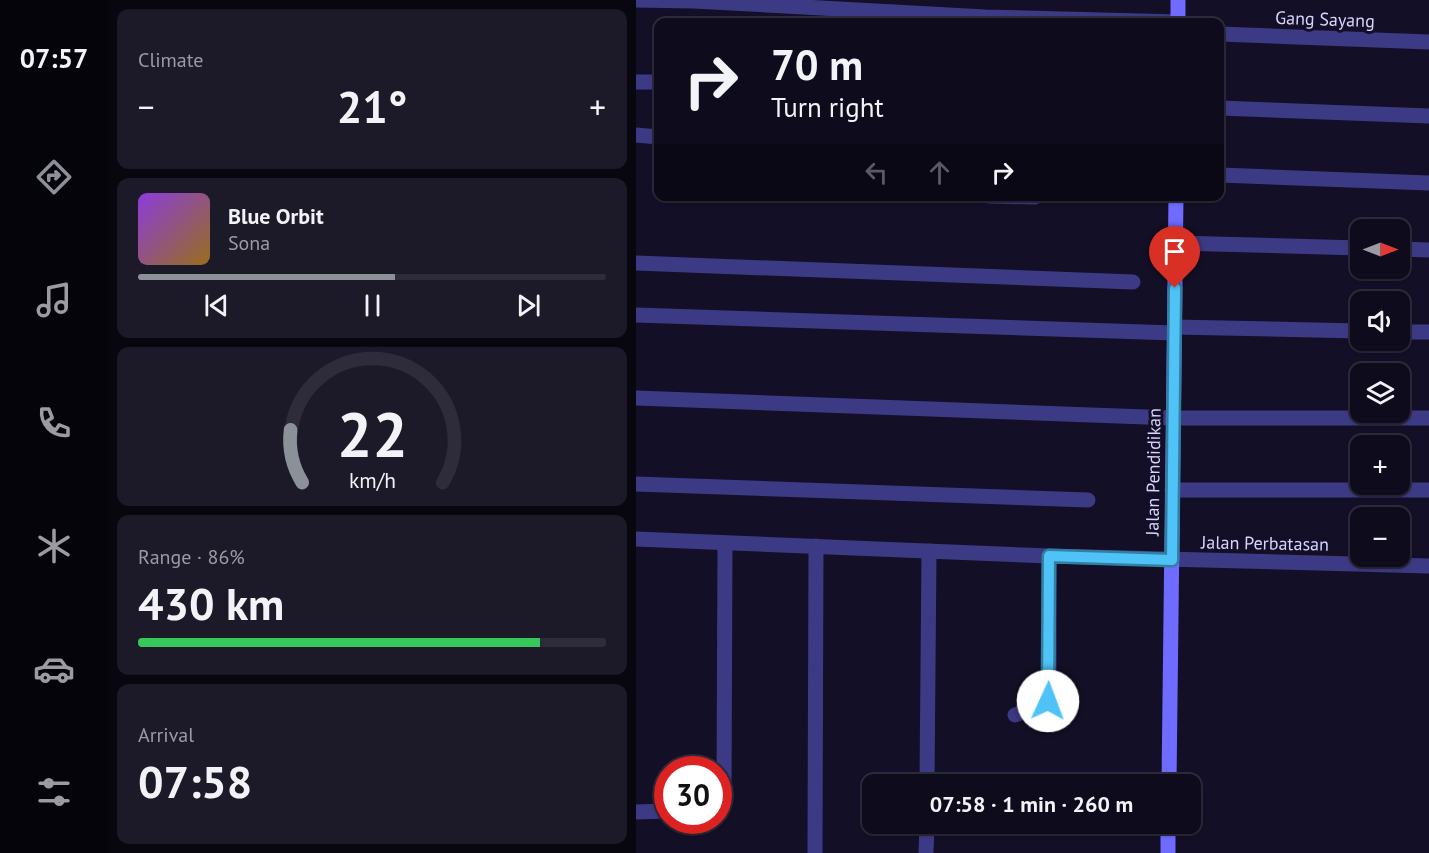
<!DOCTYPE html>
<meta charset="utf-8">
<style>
body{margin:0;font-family:"PT Sans",sans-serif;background:#1c1929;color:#f1f3f6;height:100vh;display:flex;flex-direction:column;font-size:22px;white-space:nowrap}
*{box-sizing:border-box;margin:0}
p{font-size:20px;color:#9b9ba3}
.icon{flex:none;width:33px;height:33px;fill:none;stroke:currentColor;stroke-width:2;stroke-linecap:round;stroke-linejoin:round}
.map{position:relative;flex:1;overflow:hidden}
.details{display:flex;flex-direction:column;gap:9px;padding:9px;background:#08060f;width:528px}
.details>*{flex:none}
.hud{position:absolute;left:18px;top:18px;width:570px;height:183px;border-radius:12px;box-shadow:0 2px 4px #0004,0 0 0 2px #2e2b3b;background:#0e0b1c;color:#f1f3f6;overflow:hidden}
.needle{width:39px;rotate:90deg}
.fabs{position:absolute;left:714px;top:219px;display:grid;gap:12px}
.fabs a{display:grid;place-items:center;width:60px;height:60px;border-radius:12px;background:#0e0b1c;box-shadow:0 2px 4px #0004,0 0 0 2px #2e2b3b;font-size:30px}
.speed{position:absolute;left:18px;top:756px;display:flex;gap:12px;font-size:30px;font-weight:700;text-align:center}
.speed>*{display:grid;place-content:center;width:78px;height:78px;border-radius:50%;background:#0e0b1c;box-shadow:0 2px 4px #0004,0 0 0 2px #2e2b3b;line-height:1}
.speed .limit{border:9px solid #d22;background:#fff;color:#111}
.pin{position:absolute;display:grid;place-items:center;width:51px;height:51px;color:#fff;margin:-62px -26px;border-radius:50% 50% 50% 0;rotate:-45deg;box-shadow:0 0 6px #0007}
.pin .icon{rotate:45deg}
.me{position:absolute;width:66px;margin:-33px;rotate:2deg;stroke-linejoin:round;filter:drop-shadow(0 0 4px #0008)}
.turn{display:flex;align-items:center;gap:21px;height:126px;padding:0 18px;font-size:27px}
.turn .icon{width:78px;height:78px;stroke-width:2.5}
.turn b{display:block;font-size:42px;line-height:51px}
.lanes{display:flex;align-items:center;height:57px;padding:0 18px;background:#0003;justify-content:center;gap:30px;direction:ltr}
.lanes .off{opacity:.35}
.big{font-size:45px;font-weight:700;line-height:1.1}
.details .card{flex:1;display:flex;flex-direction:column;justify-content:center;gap:9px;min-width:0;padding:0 21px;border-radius:12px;background:#1c1929}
.details .dial{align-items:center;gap:0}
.dial svg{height:156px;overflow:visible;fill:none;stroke:#2e2b3b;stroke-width:7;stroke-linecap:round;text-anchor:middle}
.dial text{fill:#f1f3f6;stroke:none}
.song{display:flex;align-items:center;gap:18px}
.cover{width:72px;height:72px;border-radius:9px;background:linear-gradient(135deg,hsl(270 70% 55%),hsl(40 70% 35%))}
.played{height:6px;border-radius:3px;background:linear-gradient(90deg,#8c9099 55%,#2e2b3b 55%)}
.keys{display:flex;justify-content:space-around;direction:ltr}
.heat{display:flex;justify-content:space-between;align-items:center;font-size:33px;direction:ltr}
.charge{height:9px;border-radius:4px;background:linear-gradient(90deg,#34c759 86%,#2e2b3b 0)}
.trip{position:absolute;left:226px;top:774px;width:339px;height:60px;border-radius:12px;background:#0e0b1c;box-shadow:0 2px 4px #0004,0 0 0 2px #2e2b3b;font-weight:700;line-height:60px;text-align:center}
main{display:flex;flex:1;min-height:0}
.menu{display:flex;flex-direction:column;width:108px;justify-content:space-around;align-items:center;background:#06040b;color:#9b9ba3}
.menu .icon{width:42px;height:42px}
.menu .selected{color:#8c9099}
.menu b{font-size:27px;color:#f1f3f6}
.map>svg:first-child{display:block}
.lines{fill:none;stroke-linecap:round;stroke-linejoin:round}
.street{stroke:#3d3a85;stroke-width:15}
.secondary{stroke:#6f6bff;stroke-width:15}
.route-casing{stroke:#337fa1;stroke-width:15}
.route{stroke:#4fc3f7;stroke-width:10}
.labels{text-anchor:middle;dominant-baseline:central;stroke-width:6;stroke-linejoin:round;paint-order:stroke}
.street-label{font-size:18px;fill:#d9d4ff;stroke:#130f26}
</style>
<main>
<nav class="menu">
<b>07:57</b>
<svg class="icon selected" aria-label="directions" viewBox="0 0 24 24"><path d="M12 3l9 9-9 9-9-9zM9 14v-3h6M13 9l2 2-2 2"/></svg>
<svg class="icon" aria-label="music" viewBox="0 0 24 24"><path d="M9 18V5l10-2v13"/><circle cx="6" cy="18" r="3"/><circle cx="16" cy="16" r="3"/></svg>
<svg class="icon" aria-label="phone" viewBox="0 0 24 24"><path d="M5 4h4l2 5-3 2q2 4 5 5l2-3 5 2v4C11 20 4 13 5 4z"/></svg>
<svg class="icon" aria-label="climate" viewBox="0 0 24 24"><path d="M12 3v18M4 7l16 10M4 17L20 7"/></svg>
<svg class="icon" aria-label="car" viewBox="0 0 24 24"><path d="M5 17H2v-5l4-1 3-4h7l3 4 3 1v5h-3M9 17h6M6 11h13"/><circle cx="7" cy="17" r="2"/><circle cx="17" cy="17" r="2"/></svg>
<svg class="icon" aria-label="filters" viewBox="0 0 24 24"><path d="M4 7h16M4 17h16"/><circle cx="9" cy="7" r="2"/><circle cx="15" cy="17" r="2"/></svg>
</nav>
<section class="details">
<div class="card"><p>Climate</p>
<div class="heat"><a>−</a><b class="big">21°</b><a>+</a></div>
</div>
<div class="card">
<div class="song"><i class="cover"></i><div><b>Blue Orbit</b><p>Sona</p></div></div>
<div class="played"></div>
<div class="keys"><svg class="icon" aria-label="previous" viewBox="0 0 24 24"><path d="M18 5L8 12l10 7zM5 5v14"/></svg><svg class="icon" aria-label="pause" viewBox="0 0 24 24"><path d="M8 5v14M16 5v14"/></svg><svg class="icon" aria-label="next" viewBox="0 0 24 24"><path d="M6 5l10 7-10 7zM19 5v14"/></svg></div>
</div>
<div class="card dial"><svg viewBox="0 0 100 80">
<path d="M14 69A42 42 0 1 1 86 69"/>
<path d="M14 69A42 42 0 0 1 8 42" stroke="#8c9099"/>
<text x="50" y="56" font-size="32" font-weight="700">22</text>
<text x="50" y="72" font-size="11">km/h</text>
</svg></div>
<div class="card"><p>Range · 86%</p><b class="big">430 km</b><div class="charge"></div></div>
<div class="card"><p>Arrival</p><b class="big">07:58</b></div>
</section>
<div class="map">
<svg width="793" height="853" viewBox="0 0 793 853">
<rect width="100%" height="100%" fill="#130f26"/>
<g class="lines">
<g class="street">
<path d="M0,0L58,1L349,17L542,22"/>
<path d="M584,34L793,42"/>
<path d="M0,82H22"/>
<path d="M584,108L793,116"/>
<path d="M0,135L22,137"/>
<path d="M584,175L793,183"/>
<path d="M353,196L399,197"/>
<path d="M540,243L724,248"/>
<path d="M764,249L793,250"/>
<path d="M0,263L497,282"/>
<path d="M0,315L538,333"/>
<path d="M538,327L724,331"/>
<path d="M764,332H793"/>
<path d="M0,398L537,418H793"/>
<path d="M0,484L452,500"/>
<path d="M536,490H793"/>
<path d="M0,539L413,556L793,566"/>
<path d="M379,715L410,704L413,699V556"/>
<path d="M291,784L293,551"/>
<path d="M82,809L87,805L88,793L89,543"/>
<path d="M0,812L32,811"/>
<path d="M179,853L180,546"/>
<path d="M290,853L291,824"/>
</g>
<g class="secondary">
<path d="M542,22V0"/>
<path d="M533,784L540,196"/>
<path d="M532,853V824"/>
</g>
</g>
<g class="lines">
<g class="route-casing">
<path id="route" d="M412,701L413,556L536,560L539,288"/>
</g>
<use href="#route" class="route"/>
</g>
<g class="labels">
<g class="street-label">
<text transform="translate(689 19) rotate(2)">Gang Sayang</text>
<text transform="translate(517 472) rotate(-89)">Jalan Pendidikan</text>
<text transform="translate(629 543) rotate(1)">Jalan Perbatasan</text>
</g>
</g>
</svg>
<div class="fabs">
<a><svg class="needle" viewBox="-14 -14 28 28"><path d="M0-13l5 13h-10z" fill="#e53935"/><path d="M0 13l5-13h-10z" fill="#9b9ba3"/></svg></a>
<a><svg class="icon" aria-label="sound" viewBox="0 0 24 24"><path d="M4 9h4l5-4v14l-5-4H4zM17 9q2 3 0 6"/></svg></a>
<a><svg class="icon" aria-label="layers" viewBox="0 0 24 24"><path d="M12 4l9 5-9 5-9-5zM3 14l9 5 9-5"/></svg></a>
<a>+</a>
<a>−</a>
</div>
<div class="speed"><div class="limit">30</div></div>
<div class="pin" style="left:539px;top:288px;background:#d93025"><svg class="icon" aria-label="arrive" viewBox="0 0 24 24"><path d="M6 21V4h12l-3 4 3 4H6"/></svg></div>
<svg class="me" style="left:412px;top:701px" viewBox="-20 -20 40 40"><circle r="19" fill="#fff"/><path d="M0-13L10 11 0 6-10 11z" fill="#4fc3f7"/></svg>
<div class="trip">07:58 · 1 min · 260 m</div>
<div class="hud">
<div class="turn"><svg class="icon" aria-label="right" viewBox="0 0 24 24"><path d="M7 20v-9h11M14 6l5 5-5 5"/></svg><div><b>70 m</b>Turn right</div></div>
<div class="lanes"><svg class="icon off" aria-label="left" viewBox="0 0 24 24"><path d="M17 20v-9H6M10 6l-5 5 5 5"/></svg><svg class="icon off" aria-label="ahead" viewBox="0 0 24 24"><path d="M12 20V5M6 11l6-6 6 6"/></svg><svg class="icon" aria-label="right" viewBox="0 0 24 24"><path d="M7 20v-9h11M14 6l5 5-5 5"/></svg></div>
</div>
</div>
</main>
